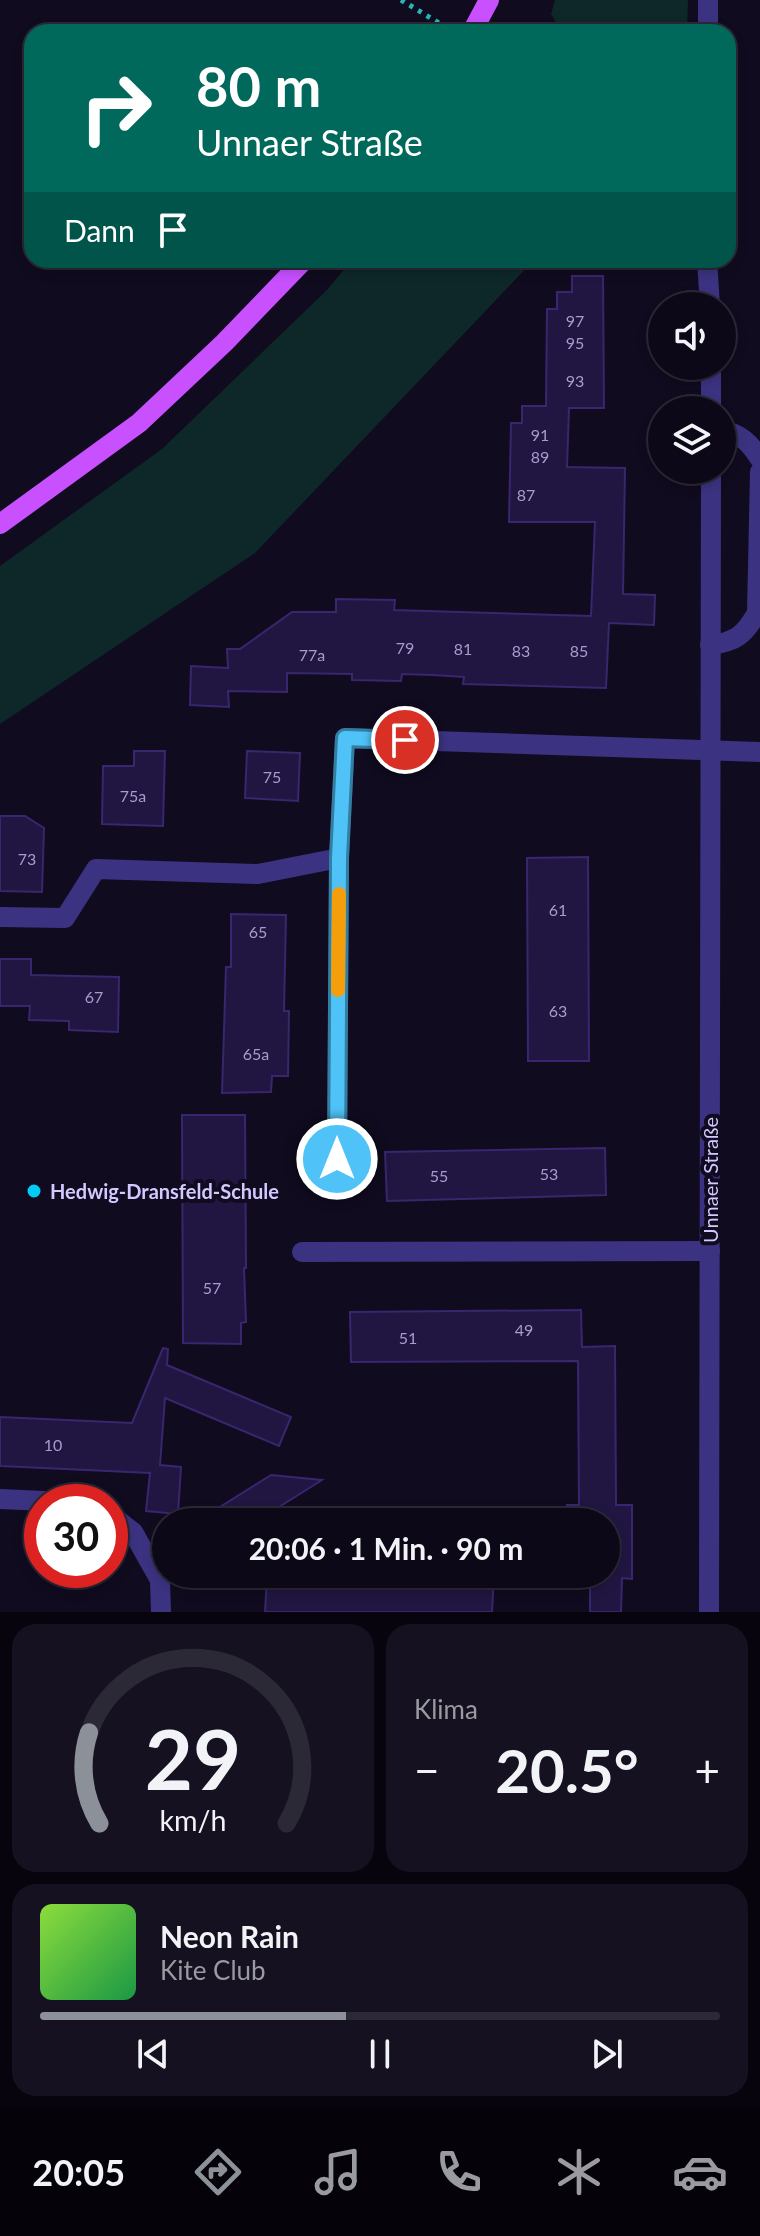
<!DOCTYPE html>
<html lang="de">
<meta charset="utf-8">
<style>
body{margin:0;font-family:Lato,sans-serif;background:#151120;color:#f1f3f6;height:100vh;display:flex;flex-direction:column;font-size:30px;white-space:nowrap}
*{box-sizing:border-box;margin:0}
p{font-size:26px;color:#9a9aa1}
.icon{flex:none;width:44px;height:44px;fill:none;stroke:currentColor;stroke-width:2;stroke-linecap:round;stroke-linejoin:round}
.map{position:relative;height:1612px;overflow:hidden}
.details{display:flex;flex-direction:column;gap:12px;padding:12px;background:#07040d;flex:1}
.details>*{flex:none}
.guide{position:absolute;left:24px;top:24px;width:712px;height:244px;border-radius:24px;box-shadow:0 4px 12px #0003,0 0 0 2px #2c2936;background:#00695c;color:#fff;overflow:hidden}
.fabs{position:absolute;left:648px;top:292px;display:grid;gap:16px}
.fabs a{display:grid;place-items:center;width:88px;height:88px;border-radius:50%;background:#0c0817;box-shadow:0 4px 12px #0003,0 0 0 2px #2c2936;font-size:40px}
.speed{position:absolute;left:24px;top:1484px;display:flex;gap:16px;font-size:40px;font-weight:700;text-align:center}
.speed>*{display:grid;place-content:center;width:104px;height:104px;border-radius:50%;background:#0c0817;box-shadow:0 4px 12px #0003,0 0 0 2px #2c2936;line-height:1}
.speed .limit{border:12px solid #d22;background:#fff;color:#111}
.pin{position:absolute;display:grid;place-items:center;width:68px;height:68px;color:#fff;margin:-34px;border:4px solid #fff;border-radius:50%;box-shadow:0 2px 8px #0007}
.me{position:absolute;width:88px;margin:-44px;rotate:0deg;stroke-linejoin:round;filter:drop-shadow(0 0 6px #0008)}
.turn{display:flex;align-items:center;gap:28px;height:168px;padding:0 40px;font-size:36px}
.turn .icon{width:104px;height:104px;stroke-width:2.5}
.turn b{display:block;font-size:56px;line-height:68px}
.then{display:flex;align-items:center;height:76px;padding:0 40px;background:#0003;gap:16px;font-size:30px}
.big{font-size:60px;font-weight:700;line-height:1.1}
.details .card{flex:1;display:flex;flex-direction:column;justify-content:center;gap:12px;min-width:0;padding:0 28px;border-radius:24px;background:#151120}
.details .dial{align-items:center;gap:0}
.dial svg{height:208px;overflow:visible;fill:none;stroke:#2c2936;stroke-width:7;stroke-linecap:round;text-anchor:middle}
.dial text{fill:#f1f3f6;stroke:none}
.song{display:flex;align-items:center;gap:24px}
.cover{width:96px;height:96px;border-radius:12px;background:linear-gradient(135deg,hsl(90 70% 55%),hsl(140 70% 35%))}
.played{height:8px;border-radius:4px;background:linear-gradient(90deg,#8c9099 45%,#2c2936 45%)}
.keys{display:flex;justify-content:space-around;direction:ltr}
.heat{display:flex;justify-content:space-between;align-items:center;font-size:44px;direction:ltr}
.details .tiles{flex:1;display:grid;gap:12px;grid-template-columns:1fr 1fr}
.card:last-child{grid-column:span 2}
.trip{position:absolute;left:152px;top:1508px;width:468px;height:80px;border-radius:40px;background:#0c0817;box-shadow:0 4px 12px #0003,0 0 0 2px #2c2936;font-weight:700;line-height:80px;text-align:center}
.tabs{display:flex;height:128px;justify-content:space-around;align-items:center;background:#050309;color:#9a9aa1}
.tabs .icon{width:56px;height:56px}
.tabs .selected{color:#8c9099}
.tabs b{font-size:36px;color:#f1f3f6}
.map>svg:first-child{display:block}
.green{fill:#0e2829}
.building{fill:#211641;stroke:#39266e;stroke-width:2}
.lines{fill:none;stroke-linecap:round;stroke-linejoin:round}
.path{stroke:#26b6b6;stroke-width:5;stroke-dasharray:4 6;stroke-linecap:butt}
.minor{stroke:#3b3381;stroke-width:20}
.major{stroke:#c850ff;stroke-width:20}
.route-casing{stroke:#337fa1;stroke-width:20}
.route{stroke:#4fc3f7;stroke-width:14}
.slow{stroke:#f59e0b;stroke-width:14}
.poi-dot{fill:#00ccf4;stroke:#100b1f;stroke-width:3}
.labels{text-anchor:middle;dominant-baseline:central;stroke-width:8;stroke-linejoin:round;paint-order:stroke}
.number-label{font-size:16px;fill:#a69cd0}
.street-label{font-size:20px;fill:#d2c9ff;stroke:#100b1f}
.poi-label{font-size:20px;font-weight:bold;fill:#d2c9ff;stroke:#100b1f;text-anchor:start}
</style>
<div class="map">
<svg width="760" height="1612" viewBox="0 0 760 1612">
<rect width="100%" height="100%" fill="#100b1f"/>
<g class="green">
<path d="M555,0H688L687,32H562L551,14Z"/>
<path d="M352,260H534L255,553L0,724V566L162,449L327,290Z"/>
</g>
<g class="building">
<path d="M572,276H603L604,408H569L567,467L625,468L623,594L655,595L654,625L609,623L606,688L463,684L464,677L432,675L402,674L401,681L352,680V674L287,673V692L228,691L229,707L190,705L191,666L228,668L227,649H240L292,612H336V599L395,600L394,610L591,616L595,522H509L511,423H522V406H546L547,309H557V292H572Z"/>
<path d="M134,751H165L163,826L102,824L103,766H134Z"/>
<path d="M247,751L300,753L298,801L245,798Z"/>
<path d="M0,816H25L44,828L42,892L0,891Z"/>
<path d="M588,857L589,1061H528L527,858Z"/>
<path d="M231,914L286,915L284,1011H289L288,1076H272L271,1092L222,1093L226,967H231Z"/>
<path d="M0,959H31V975L119,977L118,1032L69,1030V1021L29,1020L30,1006H0Z"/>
<path d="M182,1115H245L246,1268H244L246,1322L241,1323V1344L183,1343Z"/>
<path d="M605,1148L606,1195L387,1201L385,1152Z"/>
<path d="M581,1310L582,1347L615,1346L616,1505H632V1579L622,1578L621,1612H590V1578H566V1574H606V1522H567V1505H579L578,1361L351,1362L350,1312Z"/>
<path d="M163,1348L168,1349L167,1365L291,1417L279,1446L165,1398L160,1465L181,1467L178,1514L146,1511L150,1473L0,1466V1417L132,1423Z"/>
<path d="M271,1475L322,1480L255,1522H196Z"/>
<path d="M380,1574H494L492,1612H265L267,1578L380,1582Z"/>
</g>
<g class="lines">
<path class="path" d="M401,0L444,26"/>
<g class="minor">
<path d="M708,32V0"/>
<path d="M707,260L710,306"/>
<path d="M711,366V410"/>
<path d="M722,430C741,434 750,443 760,459"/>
<path d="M710,645C736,642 744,635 757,613L760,472"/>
<path d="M0,917L65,918L96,869L258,874L339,858"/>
<path d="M337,1159L339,858L345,738L760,752"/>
<path d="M302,1252L710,1251"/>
<path d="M0,1499L66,1502"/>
<path d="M110,1514L133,1532L160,1580L161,1612"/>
<path d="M709,1612L711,470"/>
</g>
<g class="major">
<path d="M472,32L489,0"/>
<path d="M0,524L139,423L224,343L304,260"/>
</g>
</g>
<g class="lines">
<g class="route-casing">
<path id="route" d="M337,1159L339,858L345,738L405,740"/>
</g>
<use href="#route" class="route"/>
<path class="slow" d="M338,990L339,894"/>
</g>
<circle class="poi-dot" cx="34" cy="1191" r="8"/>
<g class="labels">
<g class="number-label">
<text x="575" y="320">97</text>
<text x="575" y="342">95</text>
<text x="575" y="380">93</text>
<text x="540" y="434">91</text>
<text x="540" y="456">89</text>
<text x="526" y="494">87</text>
<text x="405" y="647">79</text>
<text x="463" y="648">81</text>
<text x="521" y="650">83</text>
<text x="579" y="650">85</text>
<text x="312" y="654">77a</text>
<text x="272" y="776">75</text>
<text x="133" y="795">75a</text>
<text x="27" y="858">73</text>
<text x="558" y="909">61</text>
<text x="258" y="931">65</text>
<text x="94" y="996">67</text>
<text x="558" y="1010">63</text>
<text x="256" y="1053">65a</text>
<text x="549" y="1173">53</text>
<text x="439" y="1175">55</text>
<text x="212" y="1287">57</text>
<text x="524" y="1329">49</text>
<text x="408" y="1337">51</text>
<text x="53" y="1444">10</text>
</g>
<g class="street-label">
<text transform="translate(710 1180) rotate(-90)">Unnaer Straße</text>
</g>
<g class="poi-label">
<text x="50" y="1191">Hedwig-Dransfeld-Schule</text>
</g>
</g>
</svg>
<div class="fabs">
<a><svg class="icon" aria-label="sound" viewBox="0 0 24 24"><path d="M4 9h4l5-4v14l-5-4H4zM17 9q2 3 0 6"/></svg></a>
<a><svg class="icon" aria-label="layers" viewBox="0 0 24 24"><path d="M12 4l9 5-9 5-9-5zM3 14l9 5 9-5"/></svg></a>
</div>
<div class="speed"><div class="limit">30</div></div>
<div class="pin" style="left:405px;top:740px;background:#d93025"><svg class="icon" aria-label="arrive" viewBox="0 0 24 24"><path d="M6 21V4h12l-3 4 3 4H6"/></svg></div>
<svg class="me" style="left:337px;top:1159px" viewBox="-20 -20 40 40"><circle r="17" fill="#4fc3f7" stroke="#fff" stroke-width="3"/><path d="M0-11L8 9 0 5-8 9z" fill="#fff"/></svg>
<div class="trip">20:06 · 1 Min. · 90 m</div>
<div class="guide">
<div class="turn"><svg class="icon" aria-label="right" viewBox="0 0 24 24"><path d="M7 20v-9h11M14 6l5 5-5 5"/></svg><div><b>80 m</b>Unnaer Straße</div></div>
<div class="then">Dann<svg class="icon" aria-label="arrive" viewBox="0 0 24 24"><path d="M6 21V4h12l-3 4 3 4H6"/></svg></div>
</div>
</div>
<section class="details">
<div class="tiles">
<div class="card dial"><svg viewBox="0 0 100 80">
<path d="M14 69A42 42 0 1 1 86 69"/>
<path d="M14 69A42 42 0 0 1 10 34" stroke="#8c9099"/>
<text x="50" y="56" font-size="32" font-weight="700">29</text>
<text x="50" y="72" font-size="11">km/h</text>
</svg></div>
<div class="card"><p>Klima</p>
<div class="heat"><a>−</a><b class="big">20.5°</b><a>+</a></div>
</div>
<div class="card">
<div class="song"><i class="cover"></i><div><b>Neon Rain</b><p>Kite Club</p></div></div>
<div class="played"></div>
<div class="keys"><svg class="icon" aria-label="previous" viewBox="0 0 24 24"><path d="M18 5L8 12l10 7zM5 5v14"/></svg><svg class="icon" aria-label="pause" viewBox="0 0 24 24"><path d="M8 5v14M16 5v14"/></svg><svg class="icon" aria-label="next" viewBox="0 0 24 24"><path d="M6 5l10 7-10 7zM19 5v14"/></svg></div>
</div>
</div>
</section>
<nav class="tabs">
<b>20:05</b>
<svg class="icon selected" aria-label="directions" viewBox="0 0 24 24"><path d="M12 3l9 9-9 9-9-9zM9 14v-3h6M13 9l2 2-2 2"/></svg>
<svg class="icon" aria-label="music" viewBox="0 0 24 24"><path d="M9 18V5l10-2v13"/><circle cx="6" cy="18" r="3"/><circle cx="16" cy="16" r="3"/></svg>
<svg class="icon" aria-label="phone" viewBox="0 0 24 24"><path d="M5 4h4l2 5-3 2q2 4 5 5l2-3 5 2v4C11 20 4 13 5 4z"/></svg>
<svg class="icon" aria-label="climate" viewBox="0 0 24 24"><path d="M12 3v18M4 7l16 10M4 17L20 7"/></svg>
<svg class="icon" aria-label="car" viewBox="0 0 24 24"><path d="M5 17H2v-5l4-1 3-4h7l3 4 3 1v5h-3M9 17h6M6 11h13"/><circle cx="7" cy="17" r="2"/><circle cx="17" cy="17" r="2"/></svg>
</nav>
